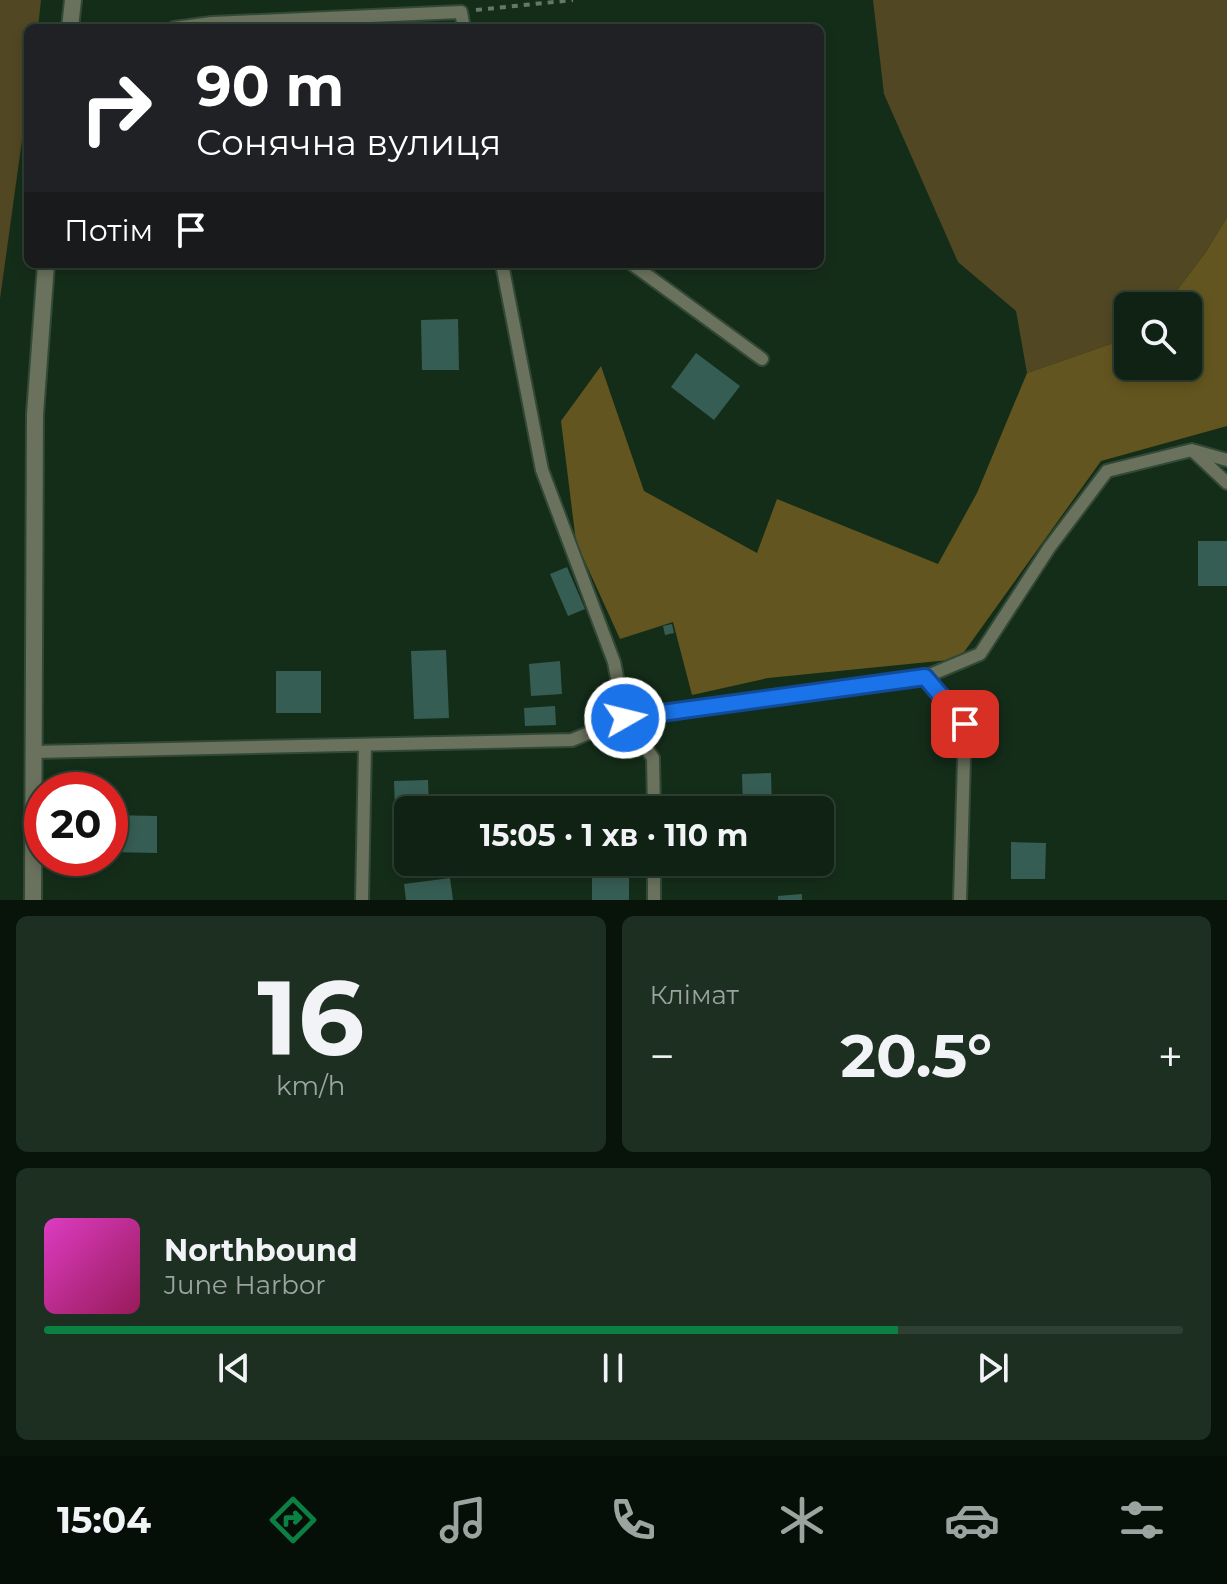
<!DOCTYPE html>
<html lang="uk">
<meta charset="utf-8">
<style>
body{margin:0;font-family:Montserrat,sans-serif;background:#1d2f21;color:#f1f3f6;height:100vh;display:flex;flex-direction:column;font-size:30px;white-space:nowrap}
*{box-sizing:border-box;margin:0}
p{font-size:26px;color:#9ba4a0}
.icon{flex:none;width:44px;height:44px;fill:none;stroke:currentColor;stroke-width:2;stroke-linecap:round;stroke-linejoin:round}
.map{position:relative;height:900px;overflow:hidden}
.side{display:flex;flex-direction:column;gap:16px;padding:16px;background:#08130a;flex:1}
.side>*{flex:none}
.guide{position:absolute;left:24px;top:24px;width:800px;height:244px;border-radius:12px;box-shadow:0 4px 12px #0003,0 0 0 2px #2f3f33;background:#202124;color:#fff;overflow:hidden}
.tools{position:absolute;left:1114px;top:292px;display:grid;gap:16px}
.tools a{display:grid;place-items:center;width:88px;height:88px;border-radius:12px;background:#0f2213;box-shadow:0 4px 12px #0003,0 0 0 2px #2f3f33;font-size:40px}
.speed{position:absolute;left:24px;top:772px;display:flex;gap:16px;font-size:40px;font-weight:700;text-align:center}
.speed>*{display:grid;place-content:center;width:104px;height:104px;border-radius:50%;background:#0f2213;box-shadow:0 4px 12px #0003,0 0 0 2px #2f3f33;line-height:1}
.speed .limit{border:12px solid #d22;background:#fff;color:#111}
.pin{position:absolute;display:grid;place-items:center;width:68px;height:68px;color:#fff;margin:-34px;border-radius:16px;box-shadow:0 4px 12px #0006}
.me{position:absolute;width:88px;margin:-44px;rotate:82deg;stroke-linejoin:round;filter:drop-shadow(0 0 6px #0008)}
.turn{display:flex;align-items:center;gap:28px;height:168px;padding:0 40px;font-size:36px}
.turn .icon{width:104px;height:104px;stroke-width:2.5}
.turn b{display:block;font-size:56px;line-height:68px}
.then{display:flex;align-items:center;height:76px;padding:0 40px;background:#0003;gap:16px;font-size:30px}
.big{font-size:60px;font-weight:700;line-height:1.1}
.side .widget{flex:1;display:flex;flex-direction:column;justify-content:center;gap:12px;min-width:0;padding:0 28px;border-radius:12px;background:#1d2f21}
.side .dial{align-items:center;gap:0}
.dial b{font-size:104px;line-height:1}
.song{display:flex;align-items:center;gap:24px}
.cover{width:96px;height:96px;border-radius:12px;background:linear-gradient(135deg,hsl(310 70% 55%),hsl(330 70% 35%))}
.played{height:8px;border-radius:4px;background:linear-gradient(90deg,#0b8043 75%,#2f3f33 75%)}
.keys{display:flex;justify-content:space-around;direction:ltr}
.heat{display:flex;justify-content:space-between;align-items:center;font-size:44px;direction:ltr}
.side .tiles{flex:1;display:grid;gap:16px;grid-template-columns:1fr 1fr}
.widget:last-child{grid-column:span 2}
.trip{position:absolute;left:394px;top:796px;width:440px;height:80px;border-radius:12px;background:#0f2213;box-shadow:0 4px 12px #0003,0 0 0 2px #2f3f33;font-weight:700;line-height:80px;text-align:center}
.dock{display:flex;height:128px;justify-content:space-around;align-items:center;background:#060e08;color:#9ba4a0}
.dock .icon{width:56px;height:56px}
.dock .on{color:#0b8043}
.dock b{font-size:36px;color:#f1f3f6}
.map>svg:first-child{display:block}
.green{fill:#514723}
.forest{fill:#63551f}
.building{fill:#365d53}
.lines{fill:none;stroke-linecap:round;stroke-linejoin:round}
.service-casing{stroke:#324936;stroke-width:16}
.tertiary-casing{stroke:#324936;stroke-width:20}
.path{stroke:#647968;stroke-width:4;stroke-dasharray:6 6;stroke-linecap:butt}
.service{stroke:#6a715c;stroke-width:12}
.tertiary{stroke:#6a715c;stroke-width:16}
.route-casing{stroke:#114b97;stroke-width:20}
.route{stroke:#1a73e8;stroke-width:14}
</style>
<div class="map">
<svg width="1227" height="900" viewBox="0 0 1227 900">
<rect width="100%" height="100%" fill="#142d19"/>
<g class="green">
<path d="M0,0H41L38,28H28V97L0,299Z"/>
<path d="M873,0H1227V217L1206,252L1165,306H1128V338L1027,373L1016,311L958,262L884,94Z"/>
</g>
<path class="forest" d="M1227,217V426L1101,461L959,659L768,678L692,695L673,622L620,639L576,542L561,421L601,366L644,491L757,553L777,499L938,564L977,493L1027,373L1128,338V366H1188V306H1165L1206,252Z"/>
<g class="building">
<path d="M458,319L459,370H422L421,320Z"/>
<path d="M696,353L740,386L714,420L671,387Z"/>
<rect x="1198" y="541" width="29" height="45"/>
<path d="M567,567L585,609L568,616L550,574Z"/>
<path d="M672,624L674,633L665,635L663,626Z"/>
<path d="M446,650L449,718L414,719L411,651Z"/>
<path d="M560,661L562,694L531,696L529,664Z"/>
<rect x="276" y="671" width="45" height="42"/>
<path d="M555,706L556,725L525,726L524,708Z"/>
<path d="M771,773L772,810H743L742,774Z"/>
<path d="M428,780L429,806L395,807L394,781Z"/>
<path d="M110,815L157,816V853L110,852Z"/>
<path d="M1011,842L1046,843L1045,879H1011Z"/>
<rect x="592" y="862" width="37" height="38"/>
<path d="M450,878L453,900H406L404,884Z"/>
<path d="M802,894V900H778V896Z"/>
</g>
<g class="lines">
<g class="service-casing">
<g id="service">
<path d="M174,28L212,23L461,12L464,28"/>
<path d="M502,264L542,470L614,662L625,718L653,758L654,810"/>
<path d="M632,264L762,359"/>
<path d="M1195,451L1227,460"/>
<path d="M925,677L980,654L1049,548L1107,471L1192,450L1227,483"/>
<path d="M34,752L572,740L625,718L925,677L965,724L960,900"/>
<path d="M654,862V900"/>
<path d="M362,900L365,745"/>
</g>
</g>
<g class="tertiary-casing">
<g id="tertiary">
<path d="M70,28L73,0"/>
<path d="M33,900L35,414L46,264"/>
</g>
</g>
<path class="path" d="M476,10L573,0"/>
<use href="#service" class="service"/>
<use href="#tertiary" class="tertiary"/>
</g>
<g class="lines">
<g class="route-casing">
<path id="route" d="M625,718L925,677L965,724"/>
</g>
<use href="#route" class="route"/>
</g>
</svg>
<div class="tools">
<a><svg class="icon" aria-label="search" viewBox="0 0 24 24"><circle cx="10" cy="10" r="6"/><path d="M15 15l6 6"/></svg></a>
</div>
<div class="speed"><div class="limit">20</div></div>
<div class="pin" style="left:965px;top:724px;background:#d93025"><svg class="icon" aria-label="arrive" viewBox="0 0 24 24"><path d="M6 21V4h12l-3 4 3 4H6"/></svg></div>
<svg class="me" style="left:625px;top:718px" viewBox="-20 -20 40 40"><circle r="17" fill="#1a73e8" stroke="#fff" stroke-width="3"/><path d="M0-11L8 9 0 5-8 9z" fill="#fff"/></svg>
<div class="trip">15:05 · 1 хв · 110 m</div>
<div class="guide">
<div class="turn"><svg class="icon" aria-label="right" viewBox="0 0 24 24"><path d="M7 20v-9h11M14 6l5 5-5 5"/></svg><div><b>90 m</b>Сонячна вулиця</div></div>
<div class="then">Потім<svg class="icon" aria-label="arrive" viewBox="0 0 24 24"><path d="M6 21V4h12l-3 4 3 4H6"/></svg></div>
</div>
</div>
<section class="side">
<div class="tiles">
<div class="widget dial"><b>16</b><p>km/h</p></div>
<div class="widget"><p>Клімат</p>
<div class="heat"><a>−</a><b class="big">20.5°</b><a>+</a></div>
</div>
<div class="widget">
<div class="song"><i class="cover"></i><div><b>Northbound</b><p>June Harbor</p></div></div>
<div class="played"></div>
<div class="keys"><svg class="icon" aria-label="previous" viewBox="0 0 24 24"><path d="M18 5L8 12l10 7zM5 5v14"/></svg><svg class="icon" aria-label="pause" viewBox="0 0 24 24"><path d="M8 5v14M16 5v14"/></svg><svg class="icon" aria-label="next" viewBox="0 0 24 24"><path d="M6 5l10 7-10 7zM19 5v14"/></svg></div>
</div>
</div>
</section>
<nav class="dock">
<b>15:04</b>
<svg class="icon on" aria-label="directions" viewBox="0 0 24 24"><path d="M12 3l9 9-9 9-9-9zM9 14v-3h6M13 9l2 2-2 2"/></svg>
<svg class="icon" aria-label="music" viewBox="0 0 24 24"><path d="M9 18V5l10-2v13"/><circle cx="6" cy="18" r="3"/><circle cx="16" cy="16" r="3"/></svg>
<svg class="icon" aria-label="phone" viewBox="0 0 24 24"><path d="M5 4h4l2 5-3 2q2 4 5 5l2-3 5 2v4C11 20 4 13 5 4z"/></svg>
<svg class="icon" aria-label="climate" viewBox="0 0 24 24"><path d="M12 3v18M4 7l16 10M4 17L20 7"/></svg>
<svg class="icon" aria-label="car" viewBox="0 0 24 24"><path d="M5 17H2v-5l4-1 3-4h7l3 4 3 1v5h-3M9 17h6M6 11h13"/><circle cx="7" cy="17" r="2"/><circle cx="17" cy="17" r="2"/></svg>
<svg class="icon" aria-label="filters" viewBox="0 0 24 24"><path d="M4 7h16M4 17h16"/><circle cx="9" cy="7" r="2"/><circle cx="15" cy="17" r="2"/></svg>
</nav>
